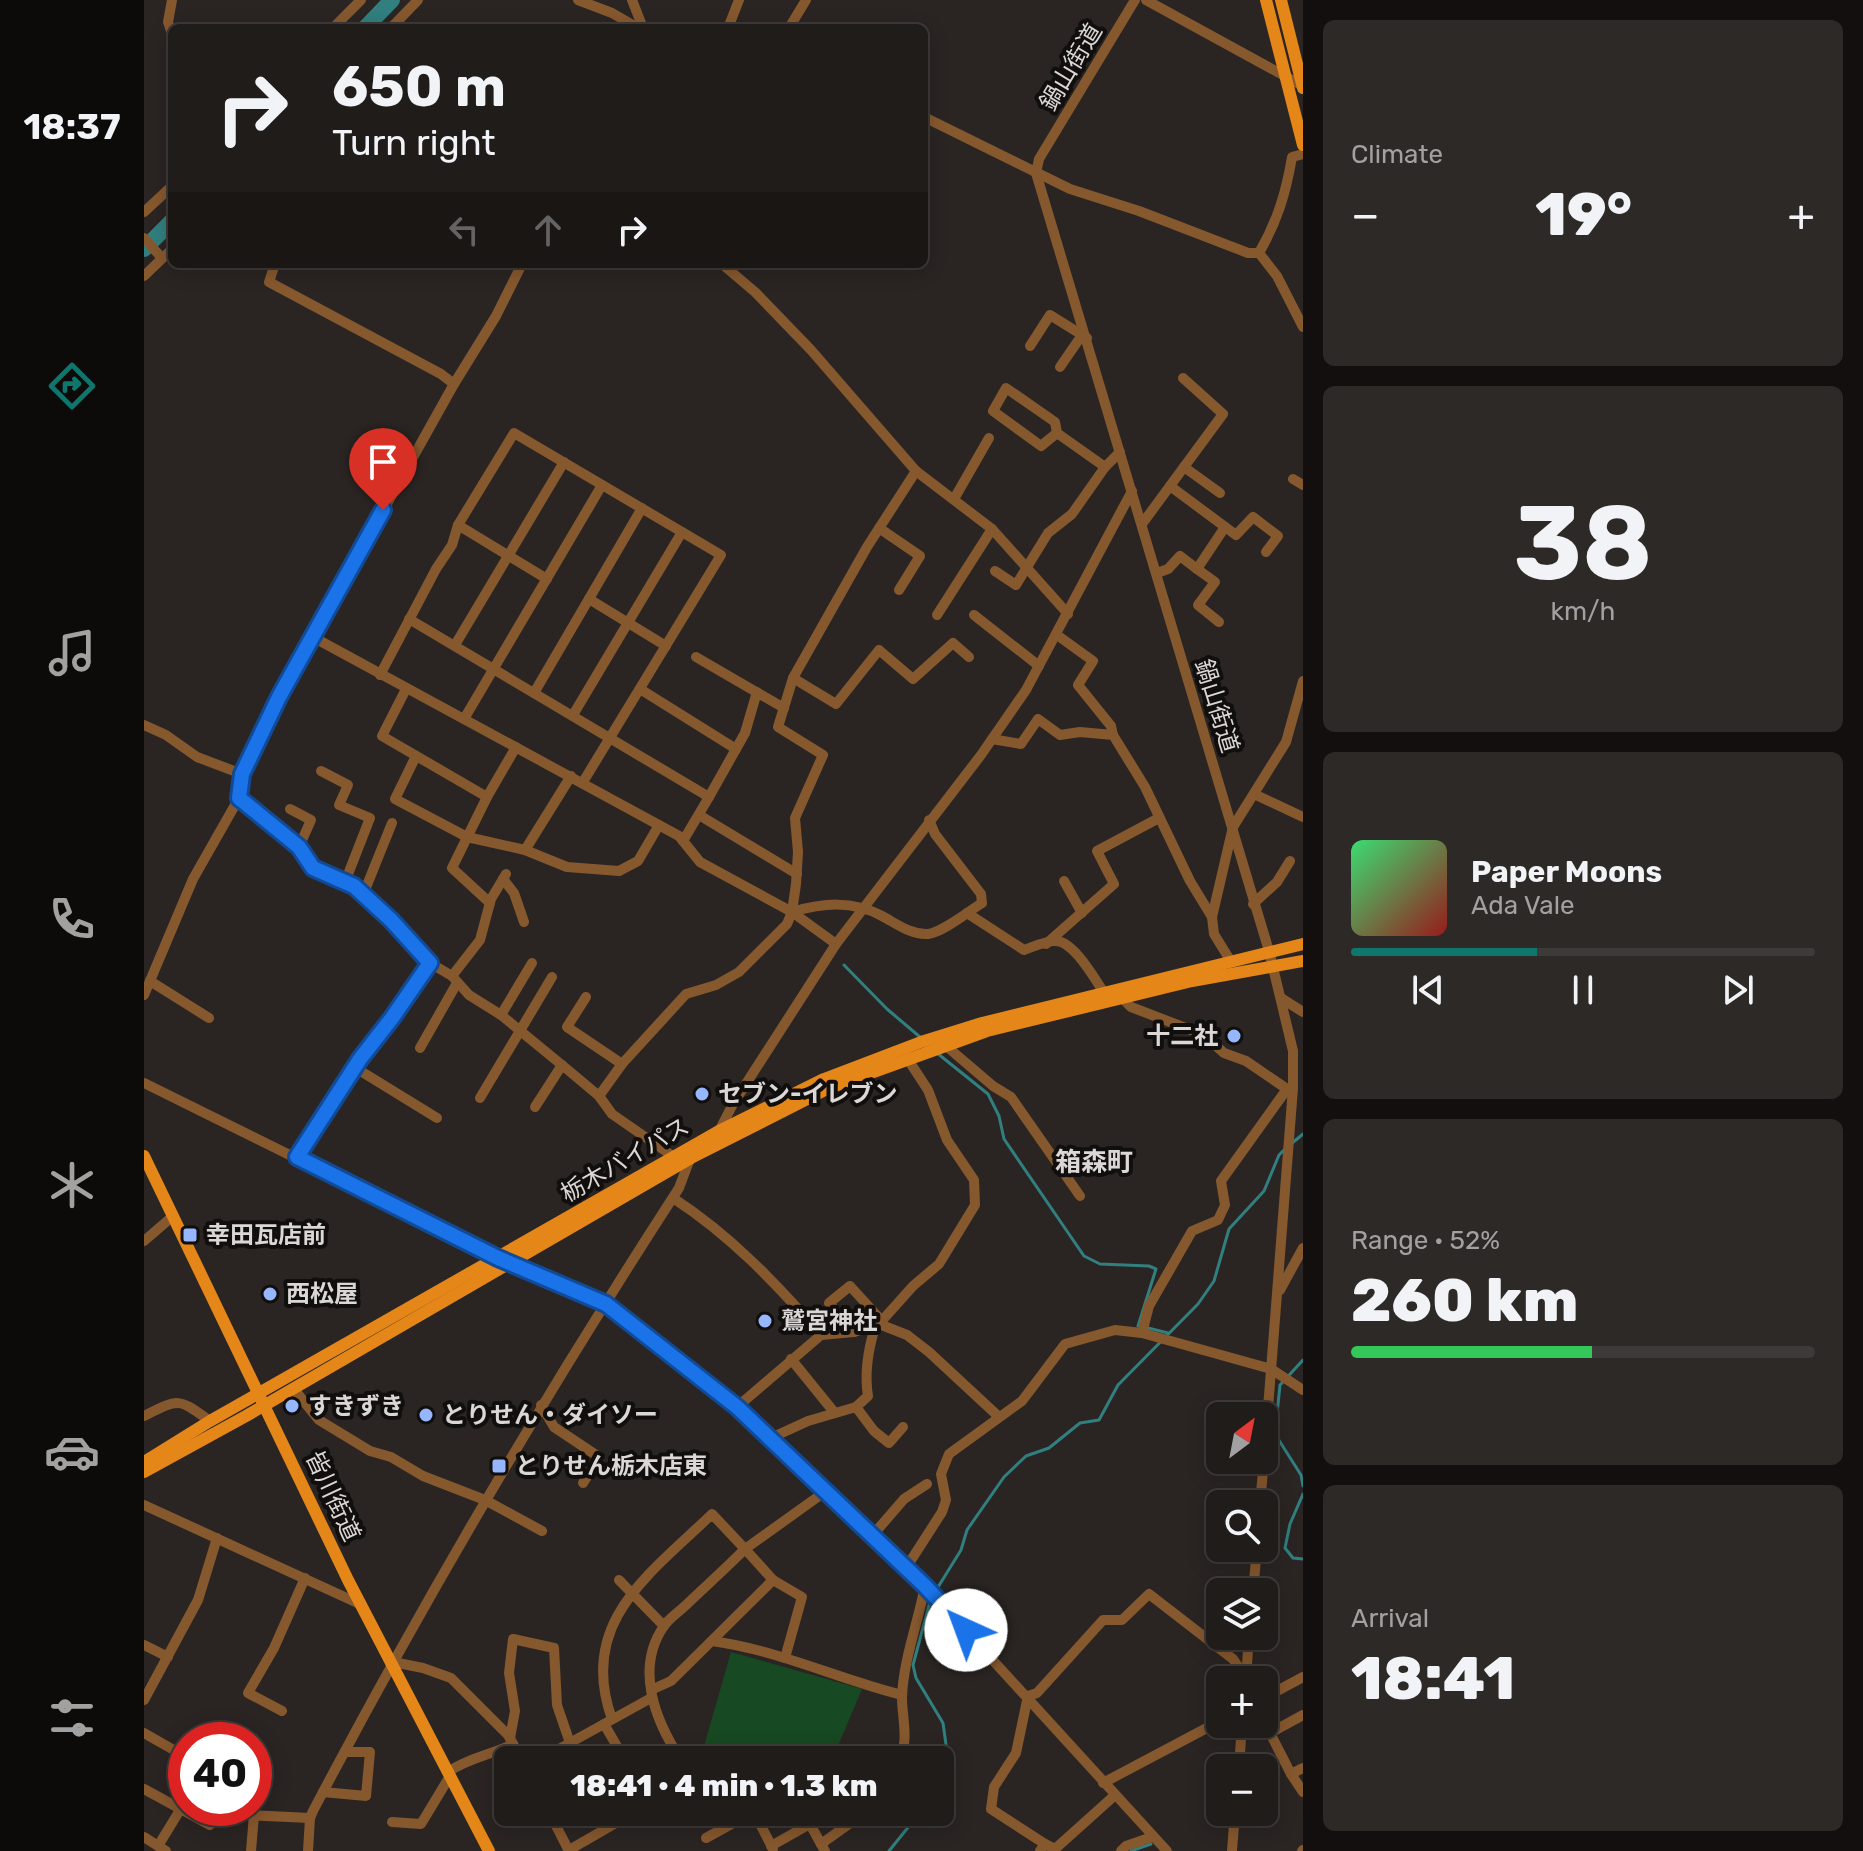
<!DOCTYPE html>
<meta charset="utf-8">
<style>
body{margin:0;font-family:Rubik,"Noto Sans JP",sans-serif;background:#2d2927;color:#f1f3f6;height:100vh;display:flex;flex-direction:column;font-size:30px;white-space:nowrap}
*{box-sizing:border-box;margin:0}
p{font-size:26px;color:#a2a1a2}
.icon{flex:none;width:44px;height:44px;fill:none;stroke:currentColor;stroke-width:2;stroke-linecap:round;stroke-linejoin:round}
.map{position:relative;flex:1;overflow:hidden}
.details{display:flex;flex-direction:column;gap:20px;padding:20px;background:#120f0e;width:560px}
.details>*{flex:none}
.top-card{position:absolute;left:24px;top:24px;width:760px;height:244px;border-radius:12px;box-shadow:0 4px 20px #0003,0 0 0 2px #3d3a39;background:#201c1a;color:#f1f3f6;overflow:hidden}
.needle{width:52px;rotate:32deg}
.tools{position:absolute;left:1062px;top:1402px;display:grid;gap:16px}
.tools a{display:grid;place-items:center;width:72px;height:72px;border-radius:12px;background:#201c1a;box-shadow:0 4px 20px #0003,0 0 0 2px #3d3a39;font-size:40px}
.speed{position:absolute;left:24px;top:1722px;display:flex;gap:16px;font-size:40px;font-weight:700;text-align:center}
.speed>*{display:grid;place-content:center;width:104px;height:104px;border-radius:50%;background:#201c1a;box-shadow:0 4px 20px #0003,0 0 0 2px #3d3a39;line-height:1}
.speed .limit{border:12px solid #d22;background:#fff;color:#111}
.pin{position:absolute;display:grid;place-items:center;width:68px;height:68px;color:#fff;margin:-82px -34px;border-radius:50% 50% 50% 0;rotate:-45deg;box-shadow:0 0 8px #0007}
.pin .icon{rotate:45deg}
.me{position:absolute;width:88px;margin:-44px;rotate:317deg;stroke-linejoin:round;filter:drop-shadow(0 0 6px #0008)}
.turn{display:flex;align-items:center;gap:28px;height:168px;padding:0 32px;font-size:36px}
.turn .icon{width:104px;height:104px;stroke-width:2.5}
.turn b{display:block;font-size:56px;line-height:68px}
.lanes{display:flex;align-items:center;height:76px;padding:0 32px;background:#0003;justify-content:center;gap:40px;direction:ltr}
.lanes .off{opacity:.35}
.big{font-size:60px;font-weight:800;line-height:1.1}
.details .card{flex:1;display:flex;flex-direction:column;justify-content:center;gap:12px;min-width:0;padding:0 28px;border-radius:12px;background:#2d2927}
.details .dial{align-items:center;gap:0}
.dial b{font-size:104px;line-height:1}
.song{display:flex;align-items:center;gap:24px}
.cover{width:96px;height:96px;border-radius:12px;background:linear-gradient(135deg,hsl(140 70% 55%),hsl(0 70% 35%))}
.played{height:8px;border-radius:4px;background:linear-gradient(90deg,#0f766e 40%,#3d3a39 40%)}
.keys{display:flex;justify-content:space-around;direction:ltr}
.heat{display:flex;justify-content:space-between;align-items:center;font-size:44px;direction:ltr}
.charge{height:12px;border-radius:6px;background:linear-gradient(90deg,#34c759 52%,#3d3a39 0)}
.trip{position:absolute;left:350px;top:1746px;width:460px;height:80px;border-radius:12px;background:#201c1a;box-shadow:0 4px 20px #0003,0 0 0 2px #3d3a39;font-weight:800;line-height:80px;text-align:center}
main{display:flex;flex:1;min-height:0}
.dock{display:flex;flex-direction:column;width:144px;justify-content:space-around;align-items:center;background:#0d0b0a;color:#a2a1a2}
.dock .icon{width:56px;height:56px}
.dock .selected{color:#0f766e}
.dock b{font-size:36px;color:#f1f3f6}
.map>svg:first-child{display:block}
.green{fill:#174922}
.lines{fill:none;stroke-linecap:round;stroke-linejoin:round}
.stream{stroke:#317f7f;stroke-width:3}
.river{stroke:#317f7f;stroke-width:16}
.minor{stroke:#86582e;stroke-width:10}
.major{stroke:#e58618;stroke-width:12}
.route-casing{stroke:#114b97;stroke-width:20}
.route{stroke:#1a73e8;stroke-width:14}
.poi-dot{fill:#96b6fd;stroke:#110f0e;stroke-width:3}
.labels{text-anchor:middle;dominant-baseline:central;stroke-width:8;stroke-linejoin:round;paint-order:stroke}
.street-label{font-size:24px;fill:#dad7d5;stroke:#110f0e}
.poi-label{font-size:24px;font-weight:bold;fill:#dad7d5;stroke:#110f0e;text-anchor:start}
.neighbourhood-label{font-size:26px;font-weight:bold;fill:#dad7d5;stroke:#110f0e}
</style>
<main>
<nav class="dock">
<b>18:37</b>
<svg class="icon selected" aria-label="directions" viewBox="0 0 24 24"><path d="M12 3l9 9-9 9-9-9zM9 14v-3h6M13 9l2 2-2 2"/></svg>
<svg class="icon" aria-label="music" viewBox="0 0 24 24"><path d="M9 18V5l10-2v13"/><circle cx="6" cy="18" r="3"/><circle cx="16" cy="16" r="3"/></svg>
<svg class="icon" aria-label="phone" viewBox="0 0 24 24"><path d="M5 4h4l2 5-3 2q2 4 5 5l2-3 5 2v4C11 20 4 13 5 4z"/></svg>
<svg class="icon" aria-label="climate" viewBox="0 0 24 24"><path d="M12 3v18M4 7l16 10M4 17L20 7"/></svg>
<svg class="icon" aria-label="car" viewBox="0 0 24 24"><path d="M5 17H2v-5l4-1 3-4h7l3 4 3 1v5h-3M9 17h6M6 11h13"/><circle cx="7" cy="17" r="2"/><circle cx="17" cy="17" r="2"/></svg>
<svg class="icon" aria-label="filters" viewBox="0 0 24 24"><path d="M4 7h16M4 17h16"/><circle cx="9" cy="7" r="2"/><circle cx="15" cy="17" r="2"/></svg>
</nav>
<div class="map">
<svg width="1159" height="1851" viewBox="0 0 1159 1851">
<rect width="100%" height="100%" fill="#2a2523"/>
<path class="green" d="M587,1652L718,1689L688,1760H556Z"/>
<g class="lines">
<g class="stream">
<path d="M700,965L743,1009L776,1037"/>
<path d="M793,1053L844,1094L855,1116L860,1139L940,1256L956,1264L1005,1266L1012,1269L994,1326H996"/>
<path d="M1147,1144L1159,1134"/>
<path d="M1004,1328L1024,1333"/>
<path d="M1159,1360L1136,1385L1131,1434L1157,1475L1159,1486"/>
<path d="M1159,1494L1146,1524L1141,1548L1149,1558L1159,1559"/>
<path d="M791,1592L817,1550L823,1530L860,1477L882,1456L905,1448L936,1423L955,1420L974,1385L1054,1304L1070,1281L1085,1229L1120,1191L1135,1155L1141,1149"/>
<path d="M787,1598L769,1665L772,1678L799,1723L804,1759L796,1771"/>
<path d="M745,1851L766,1825L771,1812"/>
<path d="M987,1851L1007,1844"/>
</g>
<g class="river">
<path d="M221,28L248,0"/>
<path d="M0,249L28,221"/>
</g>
<g class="minor">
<path d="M434,0L468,13L494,28"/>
<path d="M488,0L499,28"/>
<path d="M991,0L895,159L892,173L1125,951L1149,1051V1088L1120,1460"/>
<path d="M1002,0L1159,86"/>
<path d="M189,28L217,0"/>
<path d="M247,28L274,0"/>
<path d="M584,28L595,0"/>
<path d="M645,28L662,0"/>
<path d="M28,34L24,22L28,0"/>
<path d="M780,117L926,189L995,211L1104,253H1115L1133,276L1159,327"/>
<path d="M0,212L28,186"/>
<path d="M0,238L18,258"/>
<path d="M1115,253C1133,222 1142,193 1148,157L1159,154"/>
<path d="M131,264L125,282L297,374L310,384"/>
<path d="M578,264L611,292L667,350L772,471L848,529L924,614"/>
<path d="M0,276L28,249"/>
<path d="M886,346L906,315L943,338"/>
<path d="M916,367L938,335"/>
<path d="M913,433L897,446L849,411L862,388L911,422L913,433L961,467L976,452"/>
<path d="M1040,467L1076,493"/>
<path d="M1149,479L1159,485"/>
<path d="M1026,486L1092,535L1109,517L1134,536L1122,552"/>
<path d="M810,499L845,438"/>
<path d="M998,524L1079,414L1039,378"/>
<path d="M314,525L403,579"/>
<path d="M735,528L776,556L755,590"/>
<path d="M851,571L872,585L904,533L928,514L961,467"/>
<path d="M1013,573L1024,569L1036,556L1053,569"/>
<path d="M445,599L522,646"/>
<path d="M793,615L848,529"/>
<path d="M830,615L895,666"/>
<path d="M265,619L565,797L539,841"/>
<path d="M1075,622L1054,605L1071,582L1053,569L1081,527"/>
<path d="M913,635L949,661L934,685L967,726L969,735"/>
<path d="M167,636L535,836L556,862L648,912L692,944"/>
<path d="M311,645L420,462"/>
<path d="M552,657L640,708"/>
<path d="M236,675L292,569L308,545L314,525L370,433L577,555L439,782"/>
<path d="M649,678L692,704L735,650L769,679L809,643L825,657"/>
<path d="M262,689L238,736L343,797L372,747"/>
<path d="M496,689L592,749"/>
<path d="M390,693L498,508"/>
<path d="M429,715L538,532"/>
<path d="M320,719L458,485"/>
<path d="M0,725L22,735L53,757L98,774"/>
<path d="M848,739L877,744L894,719L916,735L936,732L969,735L1001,787L1046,881L1068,917L1070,934L1086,960"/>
<path d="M272,756L251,799L323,837L381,850L423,867L475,871L494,861L515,825"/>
<path d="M177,771L204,785L195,805L226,818L201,882"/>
<path d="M1110,794L1159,817"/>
<path d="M343,797L308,868L346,903"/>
<path d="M565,797L601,733L613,692"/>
<path d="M95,798L155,847L169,868L210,886L247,920L286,963L308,976L325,995L357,1015L424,1070L455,1096L468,1114L530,1157"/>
<path d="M146,809L167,820L155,847"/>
<path d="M555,815L653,874"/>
<path d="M381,850L427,776"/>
<path d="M359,879L370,893L380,922"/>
<path d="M920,881L938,913"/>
<path d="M219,895L248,823"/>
<path d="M1109,904L1133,882L1146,861"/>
<path d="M648,912C679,903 708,900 738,916C753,924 767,935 784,934C799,932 825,911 838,903L837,894L791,834L785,820"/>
<path d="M823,913L880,950C889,947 901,941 911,941C929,940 950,978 959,991"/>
<path d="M1068,917L1089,827L1142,742L1159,681"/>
<path d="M902,944L970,884L953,851L1015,818"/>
<path d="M308,976L336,940L347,899L362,874"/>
<path d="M6,981L65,1018"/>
<path d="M0,995L49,879L95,798L98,774L135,697L310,384L352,316L378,264"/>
<path d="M442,997L423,1027L478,1064"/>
<path d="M978,998L987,1007L1060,1035L1080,1053L1102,1061L1143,1089"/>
<path d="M1137,998L1159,1012"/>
<path d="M357,1015L388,963"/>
<path d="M801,1045L849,1086L867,1097L936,1196"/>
<path d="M276,1048L313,983"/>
<path d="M210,1067L293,1118"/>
<path d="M0,1083L354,1258L462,1304L593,1407L781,1586L1023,1851"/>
<path d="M455,1096L478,1064L542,994L572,985L595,972L643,924L648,912L652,884L654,852L651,818L679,755L634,727L649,678L723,547L772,471"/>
<path d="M336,1098L408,977"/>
<path d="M391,1107L418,1065"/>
<path d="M574,1133L589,1104L692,944L837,755L882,690L988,491"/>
<path d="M153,1157L216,1059L248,1018L286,963"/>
<path d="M529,1198C586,1235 633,1284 677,1335"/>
<path d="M0,1241L29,1216"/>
<path d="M1136,1290L1159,1248"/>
<path d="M735,1324L769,1286L795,1264L831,1205L830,1180L803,1140L784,1090L763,1058"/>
<path d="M710,1332L685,1303L706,1286L738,1321"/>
<path d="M998,1333L1005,1306L1048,1231L1074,1220L1081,1205L1077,1181L1143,1089L1149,1088"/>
<path d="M647,1359L690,1412"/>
<path d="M149,1388L175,1420L226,1451L247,1457L279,1476L341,1500L398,1531"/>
<path d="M397,1405L410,1427L452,1455L454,1459L439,1483"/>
<path d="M593,1407L677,1335L710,1332L735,1324L763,1335L785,1352L854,1416"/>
<path d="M712,1407L730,1431L745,1443L759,1427"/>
<path d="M0,1416C36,1398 34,1398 66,1421"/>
<path d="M627,1438L664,1421L712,1407L724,1396C720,1372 724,1350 731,1327"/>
<path d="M1116,1504L1120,1460"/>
<path d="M0,1505L218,1605"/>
<path d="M728,1536L760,1499L783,1484"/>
<path d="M762,1568L798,1512L802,1500L797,1474L805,1454L878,1401L921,1344L971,1330L998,1333L1127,1369L1159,1390"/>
<path d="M475,1580L520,1626"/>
<path d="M1109,1592L1113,1548"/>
<path d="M568,1641C634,1650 694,1679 758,1695"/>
<path d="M0,1645L24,1657"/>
<path d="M641,1658L658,1597L629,1580L601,1549L682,1491"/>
<path d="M249,1662L279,1668L307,1678L364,1735L378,1760"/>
<path d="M1102,1678L1105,1636"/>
<path d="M507,1690L527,1681L629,1580"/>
<path d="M1120,1698L1159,1677"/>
<path d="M0,1700L54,1600L73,1538"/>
<path d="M138,1711L104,1693L130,1648L161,1578"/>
<path d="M468,1719C433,1622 506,1574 568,1514L601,1549C582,1568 562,1586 542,1605C535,1612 525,1618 520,1626C490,1669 512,1722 537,1760"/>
<path d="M460,1724L481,1760"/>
<path d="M1118,1724L1126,1733L1147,1774L1159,1768"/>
<path d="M0,1733L42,1757"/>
<path d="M1126,1733L1159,1715"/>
<path d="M366,1738L371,1711L365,1673L369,1639L410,1648L413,1705L426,1743"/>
<path d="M110,1748L113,1744"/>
<path d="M395,1760L507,1698"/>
<path d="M754,1760C766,1744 758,1718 758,1698C759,1661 774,1623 781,1586"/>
<path d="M1095,1768L1098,1724"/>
<path d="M304,1772C324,1758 347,1755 369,1744"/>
<path d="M1147,1774L1159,1792"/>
<path d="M959,1783L1076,1721"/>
<path d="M0,1789L66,1825L76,1808"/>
<path d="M179,1792L222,1796L226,1752H201"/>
<path d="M86,1808L102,1815L166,1818"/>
<path d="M405,1812L425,1851"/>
<path d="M610,1812L629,1849"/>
<path d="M248,1822L277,1824L306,1776"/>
<path d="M0,1837L22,1851"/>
<path d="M562,1838L609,1812"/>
<path d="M901,1844L911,1849L970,1796"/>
<path d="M14,1846L36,1810"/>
<path d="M627,1846L666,1824L677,1844"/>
<path d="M425,1850L491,1812"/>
<path d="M107,1851L110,1815"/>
<path d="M164,1851L166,1818L169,1811C281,1598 404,1390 535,1188L547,1156"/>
<path d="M681,1851L677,1844L705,1824L713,1812"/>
<path d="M896,1851L901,1844L847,1809L850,1787L872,1753L884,1696L893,1693L959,1620H978L1005,1594L1089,1659L1102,1678"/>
<path d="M977,1851L982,1846L1008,1837"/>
<path d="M1088,1851L1091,1812"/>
<path d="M1158,1851L1159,1850"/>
</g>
<g class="major">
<path d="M1122,0L1159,145"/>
<path d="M1137,0L1159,88"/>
<path d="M0,1156L204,1580L345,1851"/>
<path d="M0,1462L66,1421L575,1131L680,1079L777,1042L838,1023L1159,944"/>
<path d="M0,1472L102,1416L547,1158L685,1088L843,1031L1048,981L1159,961"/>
</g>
</g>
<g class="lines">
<g class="route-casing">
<path id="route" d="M239,510L135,697L98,774L95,798L155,847L169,868L210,886L247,920L286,963L248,1018L216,1059L153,1157L354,1258L462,1304L593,1407L781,1586L822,1630"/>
</g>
<use href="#route" class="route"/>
</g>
<g class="poi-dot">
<circle cx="1090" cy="1036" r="8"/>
<circle cx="558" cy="1094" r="8"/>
<rect x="38" y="1227" width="16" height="16" rx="4"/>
<circle cx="126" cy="1294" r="8"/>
<circle cx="621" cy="1321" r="8"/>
<circle cx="148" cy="1406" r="8"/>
<circle cx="282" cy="1415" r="8"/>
<rect x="347" y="1458" width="16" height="16" rx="4"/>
</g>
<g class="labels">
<g class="street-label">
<text transform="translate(927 67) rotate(-59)">鍋山街道</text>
<text transform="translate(1073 706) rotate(73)">鍋山街道</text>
<text transform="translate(481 1160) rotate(-30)">栃木バイパス</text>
<text transform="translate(189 1496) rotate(65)">皆川街道</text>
</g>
<g class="poi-label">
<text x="1074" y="1036" text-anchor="end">十二社</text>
<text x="574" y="1094">セブン-イレブン</text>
<text x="62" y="1235">幸田瓦店前</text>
<text x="142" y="1294">西松屋</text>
<text x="637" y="1321">鷲宮神社</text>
<text x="164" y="1406">すきずき</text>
<text x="298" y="1415">とりせん・ダイソー</text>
<text x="371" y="1466">とりせん栃木店東</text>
</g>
<g class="neighbourhood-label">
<text x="950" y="1162">箱森町</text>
</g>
</g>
</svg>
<div class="tools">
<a><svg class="needle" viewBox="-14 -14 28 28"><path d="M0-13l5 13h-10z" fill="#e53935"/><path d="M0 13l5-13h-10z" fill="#a2a1a2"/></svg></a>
<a><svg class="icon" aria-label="search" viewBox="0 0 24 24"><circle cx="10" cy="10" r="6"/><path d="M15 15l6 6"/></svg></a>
<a><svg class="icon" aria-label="layers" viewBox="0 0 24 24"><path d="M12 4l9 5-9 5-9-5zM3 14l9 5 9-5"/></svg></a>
<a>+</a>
<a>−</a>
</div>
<div class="speed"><div class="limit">40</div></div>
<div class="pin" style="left:239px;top:510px;background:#d93025"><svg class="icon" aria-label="arrive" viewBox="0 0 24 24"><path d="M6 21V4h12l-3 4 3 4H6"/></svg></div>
<svg class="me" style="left:822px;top:1630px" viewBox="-20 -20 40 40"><circle r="19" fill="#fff"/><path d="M0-13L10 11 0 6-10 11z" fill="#1a73e8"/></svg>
<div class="trip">18:41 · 4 min · 1.3 km</div>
<div class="top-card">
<div class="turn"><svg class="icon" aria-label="right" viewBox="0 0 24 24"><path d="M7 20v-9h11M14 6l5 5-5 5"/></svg><div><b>650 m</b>Turn right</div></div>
<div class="lanes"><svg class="icon off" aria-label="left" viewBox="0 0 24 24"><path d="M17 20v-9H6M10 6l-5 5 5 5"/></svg><svg class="icon off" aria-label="ahead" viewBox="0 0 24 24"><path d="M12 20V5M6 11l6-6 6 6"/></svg><svg class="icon" aria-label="right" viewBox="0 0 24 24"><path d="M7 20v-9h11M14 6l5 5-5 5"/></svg></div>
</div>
</div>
<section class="details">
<div class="card"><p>Climate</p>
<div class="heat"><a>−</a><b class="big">19°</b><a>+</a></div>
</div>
<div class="card dial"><b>38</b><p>km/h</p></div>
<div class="card">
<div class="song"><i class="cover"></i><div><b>Paper Moons</b><p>Ada Vale</p></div></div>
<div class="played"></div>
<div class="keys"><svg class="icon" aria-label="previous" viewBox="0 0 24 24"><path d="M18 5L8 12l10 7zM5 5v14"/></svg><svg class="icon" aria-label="pause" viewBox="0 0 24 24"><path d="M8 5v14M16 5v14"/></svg><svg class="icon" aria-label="next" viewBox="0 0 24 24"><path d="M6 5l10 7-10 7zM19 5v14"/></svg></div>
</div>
<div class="card"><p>Range · 52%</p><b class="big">260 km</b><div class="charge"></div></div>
<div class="card"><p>Arrival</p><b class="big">18:41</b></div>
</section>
</main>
